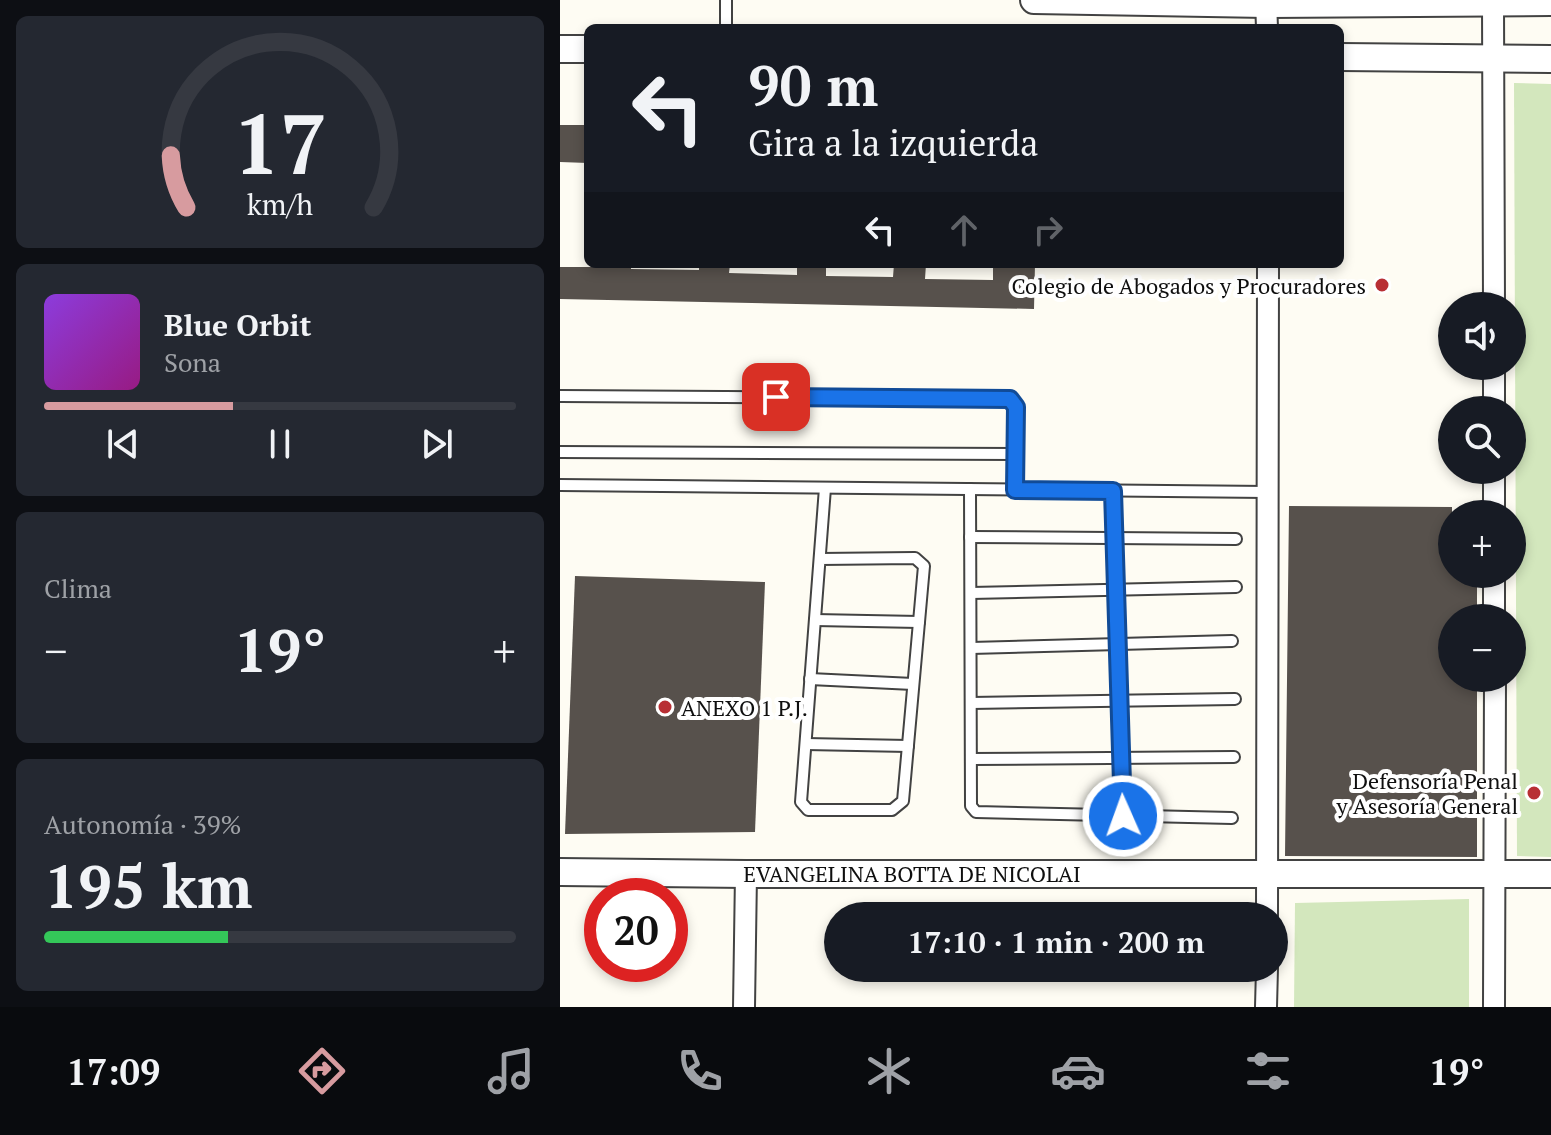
<!DOCTYPE html>
<html lang="es">
<meta charset="utf-8">
<style>
body{margin:0;font-family:"PT Serif",serif;background:#242831;color:#f1f3f6;height:100vh;display:flex;flex-direction:column;font-size:30px;white-space:nowrap}
*{box-sizing:border-box;margin:0}
p{font-size:26px;color:#9ea1a6}
.icon{flex:none;width:44px;height:44px;fill:none;stroke:currentColor;stroke-width:2;stroke-linecap:round;stroke-linejoin:round}
.map{position:relative;flex:1;overflow:hidden}
.side{display:flex;flex-direction:column;gap:16px;padding:16px;background:#0d0f14;width:560px}
.side>*{flex:none}
.hud{position:absolute;left:24px;top:24px;width:760px;height:244px;border-radius:12px;box-shadow:0 4px 12px #0003;background:#171b24;color:#f1f3f6;overflow:hidden}
.fabs{position:absolute;left:878px;top:292px;display:grid;gap:16px}
.fabs a{display:grid;place-items:center;width:88px;height:88px;border-radius:50%;background:#171b24;box-shadow:0 4px 12px #0003;font-size:40px}
.speed{position:absolute;left:24px;top:878px;display:flex;gap:16px;font-size:40px;font-weight:700;text-align:center}
.speed>*{display:grid;place-content:center;width:104px;height:104px;border-radius:50%;background:#171b24;box-shadow:0 4px 12px #0003;line-height:1}
.speed .limit{border:12px solid #d22;background:#fff;color:#111}
.pin{position:absolute;display:grid;place-items:center;width:68px;height:68px;color:#fff;margin:-34px;border-radius:16px;box-shadow:0 4px 12px #0006}
.me{position:absolute;width:88px;margin:-44px;rotate:358deg;stroke-linejoin:round;filter:drop-shadow(0 0 6px #0008)}
.turn{display:flex;align-items:center;gap:28px;height:168px;padding:0 32px;font-size:36px}
.turn .icon{width:104px;height:104px;stroke-width:2.5}
.turn b{display:block;font-size:56px;line-height:68px}
.lanes{display:flex;align-items:center;height:76px;padding:0 32px;background:#0003;justify-content:center;gap:40px;direction:ltr}
.lanes .off{opacity:.35}
.big{font-size:60px;font-weight:600;line-height:1.1}
.side .card{flex:1;display:flex;flex-direction:column;justify-content:center;gap:12px;min-width:0;padding:0 28px;border-radius:12px;background:#242831}
.side .dial{align-items:center;gap:0}
.dial svg{height:208px;overflow:visible;fill:none;stroke:#363941;stroke-width:7;stroke-linecap:round;text-anchor:middle}
.dial text{fill:#f1f3f6;stroke:none}
.song{display:flex;align-items:center;gap:24px}
.cover{width:96px;height:96px;border-radius:12px;background:linear-gradient(135deg,hsl(270 70% 55%),hsl(310 70% 35%))}
.played{height:8px;border-radius:4px;background:linear-gradient(90deg,#d79b9f 40%,#363941 40%)}
.keys{display:flex;justify-content:space-around;direction:ltr}
.heat{display:flex;justify-content:space-between;align-items:center;font-size:44px;direction:ltr}
.charge{height:12px;border-radius:6px;background:linear-gradient(90deg,#34c759 39%,#363941 0)}
.trip{position:absolute;left:264px;top:902px;width:464px;height:80px;border-radius:40px;background:#171b24;box-shadow:0 4px 12px #0003;font-weight:600;line-height:80px;text-align:center}
.tab-bar{display:flex;height:128px;justify-content:space-around;align-items:center;background:#090b0e;color:#9ea1a6}
.tab-bar .icon{width:56px;height:56px}
.tab-bar .selected{color:#d79b9f}
.tab-bar b{font-size:36px;color:#f1f3f6}
main{display:flex;flex:1;min-height:0}
.map>svg:first-child{display:block}
.green{fill:#d3e7bd}
.building{fill:#57514c}
.lines{fill:none;stroke-linecap:round;stroke-linejoin:round}
.service-casing{stroke:#424242;stroke-width:14}
.minor-casing{stroke:#424242;stroke-width:24}
.tertiary-casing{stroke:#424242;stroke-width:30}
.service{stroke:#fff;stroke-width:10}
.minor{stroke:#fff;stroke-width:20}
.tertiary{stroke:#fff;stroke-width:26}
.route-casing{stroke:#114b97;stroke-width:20}
.route{stroke:#1a73e8;stroke-width:14}
.poi-dot{fill:#b82f34;stroke:#fff;stroke-width:3}
.labels{text-anchor:middle;dominant-baseline:central;stroke-width:8;stroke-linejoin:round;paint-order:stroke}
.poi-label{font-size:22px;fill:#0f0f0f;stroke:#fff;text-anchor:end}
.street-label{font-size:22px;fill:#0f0f0f;stroke:#fff}
</style>
<main>
<section class="side">
<div class="card dial"><svg viewBox="0 0 100 80">
<path d="M14 69A42 42 0 1 1 86 69"/>
<path d="M14 69A42 42 0 0 1 8 49" stroke="#d79b9f"/>
<text x="50" y="56" font-size="32" font-weight="700">17</text>
<text x="50" y="72" font-size="11">km/h</text>
</svg></div>
<div class="card">
<div class="song"><i class="cover"></i><div><b>Blue Orbit</b><p>Sona</p></div></div>
<div class="played"></div>
<div class="keys"><svg class="icon" aria-label="previous" viewBox="0 0 24 24"><path d="M18 5L8 12l10 7zM5 5v14"/></svg><svg class="icon" aria-label="pause" viewBox="0 0 24 24"><path d="M8 5v14M16 5v14"/></svg><svg class="icon" aria-label="next" viewBox="0 0 24 24"><path d="M6 5l10 7-10 7zM19 5v14"/></svg></div>
</div>
<div class="card"><p>Clima</p>
<div class="heat"><a>−</a><b class="big">19°</b><a>+</a></div>
</div>
<div class="card"><p>Autonomía · 39%</p><b class="big">195 km</b><div class="charge"></div></div>
</section>
<div class="map">
<svg width="991" height="1007" viewBox="0 0 991 1007">
<rect width="100%" height="100%" fill="#fefcf3"/>
<g class="green">
<path d="M954,83L991,84V857L957,856Z"/>
<path d="M909,899V1007H734L735,903Z"/>
</g>
<g class="building">
<path d="M0,125H28V163L0,162Z"/>
<path d="M31,264H71V269L139,270V264H170L169,273L237,275V264H266V276L333,277L334,264H366L365,279L433,280V264H475L474,309L0,299V267H31Z"/>
<path d="M729,506L892,507V574H917V618H892V678H917V857L725,856Z"/>
<path d="M15,576L205,582L195,832L5,834Z"/>
</g>
<g class="lines">
<g class="service-casing">
<g id="service">
<path d="M166,0V28"/>
<path d="M0,396L450,399L456,407L455,490"/>
<path d="M0,452L456,454"/>
<path d="M0,485L707,492"/>
<path d="M410,489L411,806L416,812L672,818"/>
<path d="M553,491L563,816"/>
<path d="M410,537L676,539"/>
<path d="M260,559L355,558L364,566L343,801L332,810H248L241,802L265,488"/>
<path d="M411,593L676,587"/>
<path d="M255,620L359,622"/>
<path d="M411,648L672,641"/>
<path d="M250,679L353,684"/>
<path d="M411,703L675,699"/>
<path d="M246,744L348,746"/>
<path d="M411,759L674,757"/>
</g>
</g>
<g class="minor-casing">
<g id="minor">
<path d="M706,0L707,28"/>
<path d="M933,2L934,306"/>
<path d="M934,366V410"/>
<path d="M934,470V514"/>
<path d="M934,574V618"/>
<path d="M707,916L708,264"/>
<path d="M184,1007L186,874"/>
<path d="M706,1007L707,968"/>
<path d="M934,1007L935,678"/>
</g>
</g>
<g class="tertiary-casing">
<g id="tertiary">
<path d="M474,0L706,4L991,2"/>
<path d="M0,49H28"/>
<path d="M780,57L991,59"/>
<path d="M0,872L186,874H991"/>
</g>
</g>
<use href="#service" class="service"/>
<use href="#minor" class="minor"/>
<use href="#tertiary" class="tertiary"/>
</g>
<g class="lines">
<g class="route-casing">
<path id="route" d="M216,397L450,399L456,407L455,490L553,491L563,816"/>
</g>
<use href="#route" class="route"/>
</g>
<g class="poi-dot">
<circle cx="822" cy="285" r="8"/>
<circle cx="105" cy="707" r="8"/>
<circle cx="974" cy="793" r="8"/>
</g>
<g class="labels">
<g class="poi-label">
<text x="806" y="285">Colegio de Abogados y Procuradores</text>
<text x="121" y="707" text-anchor="start">ANEXO 1 P.J.</text>
<text x="958" y="780">Defensoría Penal<tspan x="958" dy="25">y Asesoría General</tspan></text>
</g>
<g class="street-label">
<text x="352" y="873">EVANGELINA BOTTA DE NICOLAI</text>
</g>
</g>
</svg>
<div class="fabs">
<a><svg class="icon" aria-label="sound" viewBox="0 0 24 24"><path d="M4 9h4l5-4v14l-5-4H4zM17 9q2 3 0 6"/></svg></a>
<a><svg class="icon" aria-label="search" viewBox="0 0 24 24"><circle cx="10" cy="10" r="6"/><path d="M15 15l6 6"/></svg></a>
<a>+</a>
<a>−</a>
</div>
<div class="speed"><div class="limit">20</div></div>
<div class="pin" style="left:216px;top:397px;background:#d93025"><svg class="icon" aria-label="arrive" viewBox="0 0 24 24"><path d="M6 21V4h12l-3 4 3 4H6"/></svg></div>
<svg class="me" style="left:563px;top:816px" viewBox="-20 -20 40 40"><circle r="17" fill="#1a73e8" stroke="#fff" stroke-width="3"/><path d="M0-11L8 9 0 5-8 9z" fill="#fff"/></svg>
<div class="trip">17:10 · 1 min · 200 m</div>
<div class="hud">
<div class="turn"><svg class="icon" aria-label="left" viewBox="0 0 24 24"><path d="M17 20v-9H6M10 6l-5 5 5 5"/></svg><div><b>90 m</b>Gira a la izquierda</div></div>
<div class="lanes"><svg class="icon" aria-label="left" viewBox="0 0 24 24"><path d="M17 20v-9H6M10 6l-5 5 5 5"/></svg><svg class="icon off" aria-label="ahead" viewBox="0 0 24 24"><path d="M12 20V5M6 11l6-6 6 6"/></svg><svg class="icon off" aria-label="right" viewBox="0 0 24 24"><path d="M7 20v-9h11M14 6l5 5-5 5"/></svg></div>
</div>
</div>
</main>
<nav class="tab-bar">
<b>17:09</b>
<svg class="icon selected" aria-label="directions" viewBox="0 0 24 24"><path d="M12 3l9 9-9 9-9-9zM9 14v-3h6M13 9l2 2-2 2"/></svg>
<svg class="icon" aria-label="music" viewBox="0 0 24 24"><path d="M9 18V5l10-2v13"/><circle cx="6" cy="18" r="3"/><circle cx="16" cy="16" r="3"/></svg>
<svg class="icon" aria-label="phone" viewBox="0 0 24 24"><path d="M5 4h4l2 5-3 2q2 4 5 5l2-3 5 2v4C11 20 4 13 5 4z"/></svg>
<svg class="icon" aria-label="climate" viewBox="0 0 24 24"><path d="M12 3v18M4 7l16 10M4 17L20 7"/></svg>
<svg class="icon" aria-label="car" viewBox="0 0 24 24"><path d="M5 17H2v-5l4-1 3-4h7l3 4 3 1v5h-3M9 17h6M6 11h13"/><circle cx="7" cy="17" r="2"/><circle cx="17" cy="17" r="2"/></svg>
<svg class="icon" aria-label="filters" viewBox="0 0 24 24"><path d="M4 7h16M4 17h16"/><circle cx="9" cy="7" r="2"/><circle cx="15" cy="17" r="2"/></svg>
<b>19°</b>
</nav>
